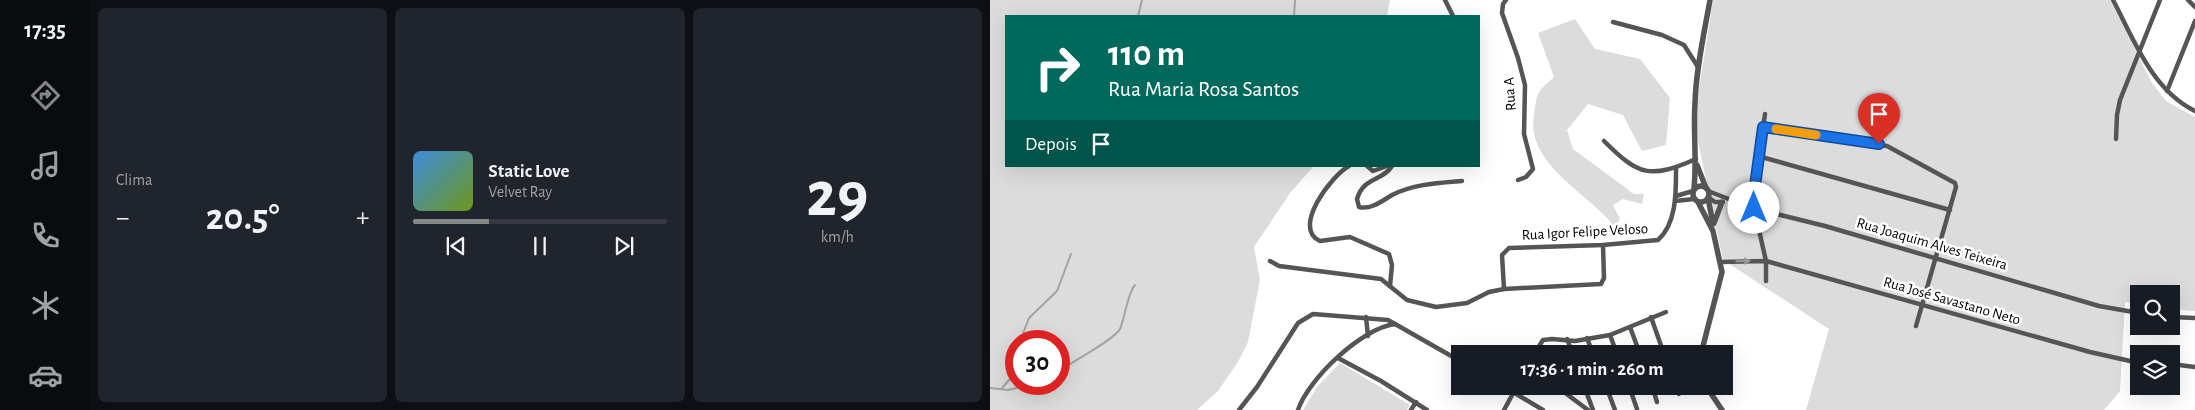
<!DOCTYPE html>
<html lang="pt">
<meta charset="utf-8">
<style>
body{margin:0;font-family:"Alegreya Sans",sans-serif;background:#20242c;color:#f1f3f6;height:100vh;display:flex;flex-direction:column;font-size:19px;white-space:nowrap}
*{box-sizing:border-box;margin:0}
p{font-size:16px;color:#9ea1a6}
.icon{flex:none;width:28px;height:28px;fill:none;stroke:currentColor;stroke-width:2;stroke-linecap:round;stroke-linejoin:round}
.map{position:relative;flex:1;overflow:hidden}
.details{display:flex;flex-direction:column;gap:8px;padding:8px;background:#0d0f14;width:900px}
.details>*{flex:none}
.guide{position:absolute;left:15px;top:15px;width:475px;height:152px;border-radius:0px;box-shadow:0 5px 20px #0002;background:#00695c;color:#fff;overflow:hidden}
.tools{position:absolute;left:1140px;top:285px;display:grid;gap:10px}
.tools a{display:grid;place-items:center;width:50px;height:50px;border-radius:0px;background:#171b24;box-shadow:0 5px 20px #0002;font-size:25px}
.speed{position:absolute;left:15px;top:330px;display:flex;gap:10px;font-size:25px;font-weight:700;text-align:center}
.speed>*{display:grid;place-content:center;width:65px;height:65px;border-radius:50%;background:#171b24;box-shadow:0 5px 20px #0002;line-height:1}
.speed .limit{border:8px solid #d22;background:#fff;color:#111}
.pin{position:absolute;display:grid;place-items:center;width:42px;height:42px;color:#fff;margin:-51px -21px;border-radius:50% 50% 50% 0;rotate:-45deg;box-shadow:0 0 5px #0007}
.pin .icon{rotate:45deg}
.me{position:absolute;width:55px;margin:-28px;rotate:0deg;stroke-linejoin:round;filter:drop-shadow(0 0 4px #0008)}
.turn{display:flex;align-items:center;gap:18px;height:105px;padding:0 20px;font-size:22px}
.turn .icon{width:65px;height:65px;stroke-width:2.5}
.turn b{display:block;font-size:35px;line-height:42px}
.then{display:flex;align-items:center;height:48px;padding:0 20px;background:#0003;gap:10px;font-size:19px}
.big{font-size:38px;font-weight:700;line-height:1.1}
.details .widget{flex:1;display:flex;flex-direction:column;justify-content:center;gap:8px;min-width:0;padding:0 18px;border-radius:8px;background:#20242c}
.details .dial{align-items:center;gap:0}
.dial b{font-size:65px;line-height:1}
.song{display:flex;align-items:center;gap:15px}
.cover{width:60px;height:60px;border-radius:8px;background:linear-gradient(135deg,hsl(210 70% 55%),hsl(80 70% 35%))}
.played{height:5px;border-radius:2px;background:linear-gradient(90deg,#858687 30%,#363941 30%)}
.keys{display:flex;justify-content:space-around;direction:ltr}
.heat{display:flex;justify-content:space-between;align-items:center;font-size:28px;direction:ltr}
.details .tiles{flex:1;display:grid;gap:8px;grid-template-columns:repeat(3,1fr)}
.trip{position:absolute;left:461px;top:345px;width:282px;height:50px;border-radius:0px;background:#171b24;box-shadow:0 5px 20px #0002;font-weight:700;line-height:50px;text-align:center}
main{display:flex;flex:1;min-height:0}
.tab-bar{display:flex;flex-direction:column;width:90px;justify-content:space-around;align-items:center;background:#090b0e;color:#9ea1a6}
.tab-bar .icon{width:35px;height:35px}
.tab-bar .selected{color:#858687}
.tab-bar b{font-size:22px;color:#f1f3f6}
.map>svg:first-child{display:block}
.green{fill:#dcdcdc;fill-rule:evenodd}
.lines{fill:none;stroke-linecap:round;stroke-linejoin:round}
.stream{stroke:#a3a3a3;stroke-width:2}
.minor{stroke:#555;stroke-width:4.5}
.tertiary{stroke:#555;stroke-width:5.5}
.oneway{fill:#999}
.route-casing{stroke:#114b97;stroke-width:12}
.route{stroke:#1a73e8;stroke-width:9}
.slow{stroke:#f59e0b;stroke-width:9}
.labels{text-anchor:middle;dominant-baseline:central;stroke-width:5;stroke-linejoin:round;paint-order:stroke}
.street-label{font-size:15px;fill:#000;stroke:#fff}
</style>
<main>
<nav class="tab-bar">
<b>17:35</b>
<svg class="icon selected" aria-label="directions" viewBox="0 0 24 24"><path d="M12 3l9 9-9 9-9-9zM9 14v-3h6M13 9l2 2-2 2"/></svg>
<svg class="icon" aria-label="music" viewBox="0 0 24 24"><path d="M9 18V5l10-2v13"/><circle cx="6" cy="18" r="3"/><circle cx="16" cy="16" r="3"/></svg>
<svg class="icon" aria-label="phone" viewBox="0 0 24 24"><path d="M5 4h4l2 5-3 2q2 4 5 5l2-3 5 2v4C11 20 4 13 5 4z"/></svg>
<svg class="icon" aria-label="climate" viewBox="0 0 24 24"><path d="M12 3v18M4 7l16 10M4 17L20 7"/></svg>
<svg class="icon" aria-label="car" viewBox="0 0 24 24"><path d="M5 17H2v-5l4-1 3-4h7l3 4 3 1v5h-3M9 17h6M6 11h13"/><circle cx="7" cy="17" r="2"/><circle cx="17" cy="17" r="2"/></svg>
</nav>
<section class="details">
<div class="tiles">
<div class="widget"><p>Clima</p>
<div class="heat"><a>−</a><b class="big">20.5°</b><a>+</a></div>
</div>
<div class="widget">
<div class="song"><i class="cover"></i><div><b>Static Love</b><p>Velvet Ray</p></div></div>
<div class="played"></div>
<div class="keys"><svg class="icon" aria-label="previous" viewBox="0 0 24 24"><path d="M18 5L8 12l10 7zM5 5v14"/></svg><svg class="icon" aria-label="pause" viewBox="0 0 24 24"><path d="M8 5v14M16 5v14"/></svg><svg class="icon" aria-label="next" viewBox="0 0 24 24"><path d="M6 5l10 7-10 7zM19 5v14"/></svg></div>
</div>
<div class="widget dial"><b>29</b><p>km/h</p></div>
</div>
</section>
<div class="map">
<svg width="1205" height="410" viewBox="0 0 1205 410">
<rect width="100%" height="100%" fill="#fff"/>
<g class="green">
<path d="M0,0H400L397,16H16V166H324L300,193L264,247L270,280L258,342L248,362L228,391L207,410H0ZM26,341H69V384H26Z"/>
<path d="M723,0H1120L1162,83L1176,101L1205,117V311L1181,309V294H1149V304L1135,302L1130,391L1114,410H816L839,329L733,260L706,132L707,102Z"/>
<path d="M585,19L605,49L650,59L680,98L676,145L652,151L633,115L598,104L577,130L583,149L644,194H654L652,204L633,199L623,205L630,219L625,227C600,194 535,164 544,115C547,92 547,92 564,77L548,33Z"/>
<path d="M350,363L420,405L417,410H313L327,387Z"/>
</g>
<g class="lines">
<g class="stream">
<path d="M148,16L152,0"/>
<path d="M304,16L305,0"/>
<path d="M30,341L39,318L67,291L81,254"/>
<path d="M69,371C82,362 124,340 130,329C135,317 138,292 145,285"/>
<path d="M0,388L18,390L43,384"/>
<path d="M12,388L20,379L26,356"/>
</g>
<g class="minor">
<path d="M455,0L463,16"/>
<path d="M516,0L513,4L512,13L528,58L535,85L534,134L543,169L536,177L528,180"/>
<path d="M1123,0C1144,40 1162,90 1205,111"/>
<path d="M1198,0L1205,7"/>
<path d="M623,22L672,35L694,45L708,67"/>
<path d="M1177,91L1205,21"/>
<path d="M773,127L897,146L965,183L966,187L926,326"/>
<path d="M1126,139L1127,115L1130,100L1170,0"/>
<path d="M614,141C649,176 660,179 706,159"/>
<path d="M768,156L960,210"/>
<path d="M359,166C342,175 301,228 330,241L360,237L399,254L402,265L400,286"/>
<path d="M377,166L383,171L397,166"/>
<path d="M402,166C392,182 374,176 367,199L369,207C381,210 392,201 402,195C424,184 448,183 472,181"/>
<path d="M718,191L762,208L835,226L1109,306L1149,313"/>
<path d="M686,196L703,191"/>
<path d="M718,197L725,202H733"/>
<path d="M685,201L704,199"/>
<path d="M762,208L775,114"/>
<path d="M764,208L776,261V281"/>
<path d="M280,261L289,266L391,279L417,300L446,307L477,303L499,292L514,289L611,284L614,278L613,245"/>
<path d="M731,262L776,261L1100,352L1149,363"/>
<path d="M514,289L512,255L519,248L613,245L668,240C687,223 686,191 686,168"/>
<path d="M376,317L378,336"/>
<path d="M661,317L674,354"/>
<path d="M1181,317L1205,318"/>
<path d="M640,327L650,354"/>
<path d="M620,335L627,354"/>
<path d="M597,338L603,354"/>
<path d="M577,339L583,354"/>
<path d="M503,351L508,354"/>
<path d="M544,354L553,340L562,339L585,341L620,335L676,312"/>
<path d="M348,358L391,381L437,410"/>
<path d="M1181,364L1205,367"/>
<path d="M513,386L553,410"/>
<path d="M566,386L598,410"/>
<path d="M594,386L603,410"/>
<path d="M616,386L625,410"/>
<path d="M639,386L647,409"/>
<path d="M662,386L667,402"/>
<path d="M686,386L689,394"/>
<path d="M249,410L267,387L308,323L323,314L398,320L470,361"/>
<path d="M308,410C318,379 372,328 405,324"/>
<path d="M421,410L426,402"/>
<path d="M514,410L527,386"/>
</g>
<g class="tertiary">
<path d="M707,165L716,188"/>
<circle cx="711" cy="194" r="8"/>
<path d="M704,188C707,160 703,132 705,103C706,69 714,34 720,0"/>
<path d="M718,198L723,224"/>
<path d="M708,202L723,231L732,272L711,354"/>
<path d="M724,223L732,202"/>
<path d="M716,386L732,410"/>
</g>
</g>
<defs><path id="oneway-solid" d="M-6-.8H1V-3.2L6.5 0L1 3.2V.8H-6Z" transform="scale(1.25)"/></defs>
<use class="oneway" href="#oneway-solid" transform="translate(753 261) rotate(-1)"/>
<g class="lines">
<g class="route-casing">
<path id="route" d="M764,208H762L773,127L889,144"/>
</g>
<use href="#route" class="route"/>
<path class="slow" d="M786,129L826,135"/>
</g>
<g class="labels">
<g class="street-label">
<text transform="translate(520 94) rotate(-94)">Rua A</text>
<text transform="translate(595 232) rotate(-3)">Rua Igor Felipe Veloso</text>
<text transform="translate(942 244) rotate(16)">Rua Joaquim Alves Teixeira</text>
<text transform="translate(962 301) rotate(16)">Rua José Savastano Neto</text>
</g>
</g>
</svg>
<div class="tools">
<a><svg class="icon" aria-label="search" viewBox="0 0 24 24"><circle cx="10" cy="10" r="6"/><path d="M15 15l6 6"/></svg></a>
<a><svg class="icon" aria-label="layers" viewBox="0 0 24 24"><path d="M12 4l9 5-9 5-9-5zM3 14l9 5 9-5"/></svg></a>
</div>
<div class="speed"><div class="limit">30</div></div>
<div class="pin" style="left:889px;top:144px;background:#d93025"><svg class="icon" aria-label="arrive" viewBox="0 0 24 24"><path d="M6 21V4h12l-3 4 3 4H6"/></svg></div>
<svg class="me" style="left:764px;top:208px" viewBox="-20 -20 40 40"><circle r="19" fill="#fff"/><path d="M0-13L10 11 0 6-10 11z" fill="#1a73e8"/></svg>
<div class="trip">17:36 · 1 min · 260 m</div>
<div class="guide">
<div class="turn"><svg class="icon" aria-label="right" viewBox="0 0 24 24"><path d="M7 20v-9h11M14 6l5 5-5 5"/></svg><div><b>110 m</b>Rua Maria Rosa Santos</div></div>
<div class="then">Depois<svg class="icon" aria-label="arrive" viewBox="0 0 24 24"><path d="M6 21V4h12l-3 4 3 4H6"/></svg></div>
</div>
</div>
</main>
